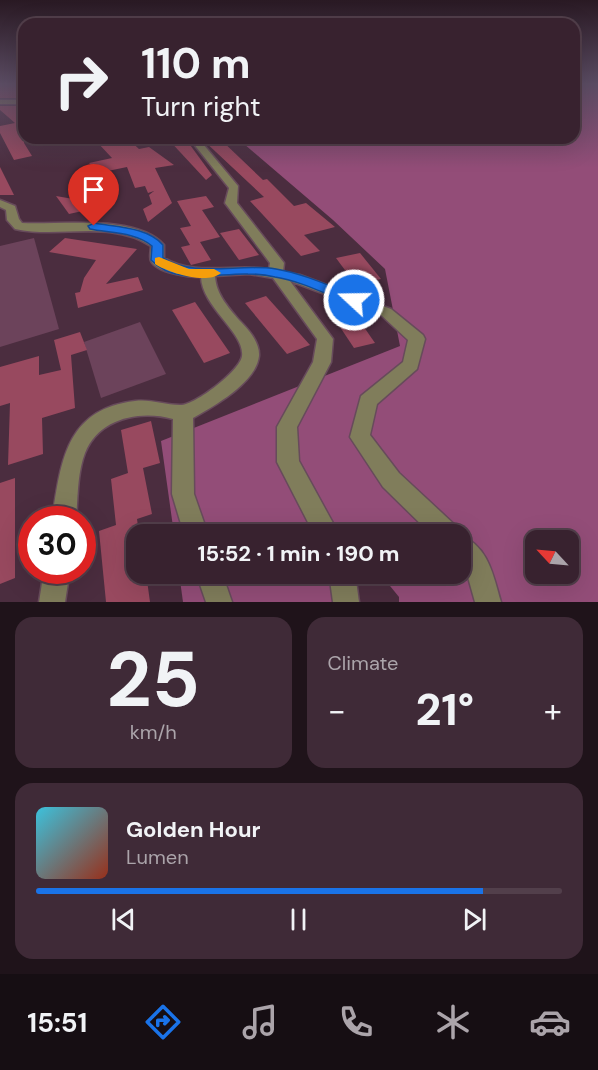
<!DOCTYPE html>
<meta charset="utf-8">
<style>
body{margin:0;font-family:"DM Sans",sans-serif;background:#3f2a37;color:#f1f3f6;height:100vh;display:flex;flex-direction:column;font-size:22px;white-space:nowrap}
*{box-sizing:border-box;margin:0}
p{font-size:20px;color:#aba4aa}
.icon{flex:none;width:33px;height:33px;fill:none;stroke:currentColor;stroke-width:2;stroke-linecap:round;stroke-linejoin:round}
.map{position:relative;height:602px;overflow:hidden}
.side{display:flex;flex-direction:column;gap:15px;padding:15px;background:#1f131a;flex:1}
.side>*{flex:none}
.top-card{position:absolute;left:18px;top:18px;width:562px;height:126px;border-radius:18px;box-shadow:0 6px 24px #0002,0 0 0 2px #523f4b;background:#38222f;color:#f1f3f6;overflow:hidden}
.needle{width:39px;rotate:296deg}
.fabs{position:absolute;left:525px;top:530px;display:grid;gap:12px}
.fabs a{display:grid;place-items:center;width:54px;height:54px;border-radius:12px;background:#38222f;box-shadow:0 6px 24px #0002,0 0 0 2px #523f4b;font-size:30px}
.speed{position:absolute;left:18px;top:506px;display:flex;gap:12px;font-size:30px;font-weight:700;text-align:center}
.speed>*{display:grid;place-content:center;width:78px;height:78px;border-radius:50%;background:#38222f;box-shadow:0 6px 24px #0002,0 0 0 2px #523f4b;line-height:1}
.speed .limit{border:9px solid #d22;background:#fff;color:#111}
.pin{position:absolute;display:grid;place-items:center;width:51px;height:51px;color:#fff;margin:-62px -26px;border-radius:50% 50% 50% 0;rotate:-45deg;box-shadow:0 0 6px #0007}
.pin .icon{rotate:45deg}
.me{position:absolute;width:66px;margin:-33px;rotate:291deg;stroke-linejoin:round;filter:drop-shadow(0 0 4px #0008)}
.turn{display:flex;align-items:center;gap:21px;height:126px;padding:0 24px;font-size:27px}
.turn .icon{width:78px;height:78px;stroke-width:2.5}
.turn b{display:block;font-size:42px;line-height:51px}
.big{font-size:45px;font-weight:700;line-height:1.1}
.side .widget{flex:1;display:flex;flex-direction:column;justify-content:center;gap:9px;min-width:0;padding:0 21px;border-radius:18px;background:#3f2a37}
.side .dial{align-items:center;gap:0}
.dial b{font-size:78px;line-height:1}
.song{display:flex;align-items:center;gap:18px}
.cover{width:72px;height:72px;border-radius:9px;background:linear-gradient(135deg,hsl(190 70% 55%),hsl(10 70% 35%))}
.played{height:6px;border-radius:3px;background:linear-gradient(90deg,#1a73e8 85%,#523f4b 85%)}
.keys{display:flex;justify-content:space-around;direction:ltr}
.heat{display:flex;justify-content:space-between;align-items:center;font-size:33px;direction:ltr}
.side .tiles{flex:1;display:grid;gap:15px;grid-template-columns:1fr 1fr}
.widget:last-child{grid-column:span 2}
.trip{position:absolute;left:126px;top:524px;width:345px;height:60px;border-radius:18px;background:#38222f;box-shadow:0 6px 24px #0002,0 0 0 2px #523f4b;font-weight:700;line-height:60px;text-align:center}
.tabs{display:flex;height:96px;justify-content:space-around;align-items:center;background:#160e13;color:#aba4aa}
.tabs .icon{width:42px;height:42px}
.tabs .active{color:#1a73e8}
.tabs b{font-size:27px;color:#f1f3f6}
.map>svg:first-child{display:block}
.green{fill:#6c435b}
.forest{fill:#934d78;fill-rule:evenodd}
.building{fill:#98495f}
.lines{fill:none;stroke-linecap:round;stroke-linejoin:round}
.minor-casing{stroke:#674b5b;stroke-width:3}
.minor{fill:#807d5b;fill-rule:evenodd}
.route{fill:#1a73e8;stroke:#114b97;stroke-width:1.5}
.slow{fill:#f59e0b}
</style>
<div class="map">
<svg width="598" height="602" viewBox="0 0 598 602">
<rect width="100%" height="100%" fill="#4b2d3f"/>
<g class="green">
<path d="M34,238L59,329L0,347V246Z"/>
<path d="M140,322L166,374L101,398L84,342Z"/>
</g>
<g class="forest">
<path d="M575,84H598V602H399V597L386,581L366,573H460V534H174L161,441L400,346L385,269L333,220L237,138H574ZM536,540H568V573H536Z"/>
<path d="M179,573H336L337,602H183Z"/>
</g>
<g class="building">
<rect x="0" y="84" width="24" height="14"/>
<path d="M0,106H24V143L32,156L14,160L0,133V126L15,123L0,110Z"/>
<path d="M118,138H127L139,149L149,147L174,165L155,168L172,203L148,222L143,209L152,204L149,195L154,191L148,193L145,186L135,188L127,167L98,173L89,163L112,158L97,142Z"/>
<path d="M167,138H185L212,175L206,180Z"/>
<path d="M201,138H219L263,180L267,179L294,206L306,203L335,227L304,235L320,251L301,256L250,201L264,197Z"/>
<path d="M0,167L14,195H0Z"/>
<path d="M88,175L97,185L81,189L73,178Z"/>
<path d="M56,196L79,200L87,210L69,214Z"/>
<path d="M206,196L214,207L202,210L220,237L200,242L211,260L191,265L181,247L190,245L180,228L191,226L177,201Z"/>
<path d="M239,229L259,255L239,260L220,233Z"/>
<path d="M65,238L137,249L106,284L138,277L143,290L78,308L75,293L80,292L84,278L96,260L49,252Z"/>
<path d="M360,253L381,279L356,285L336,258Z"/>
<path d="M266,296L310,345L287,354L245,303Z"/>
<path d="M195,302L230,353L204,363L172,310Z"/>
<path d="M350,307L375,343L354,348L330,312Z"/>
<path d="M80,332L87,350L71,355L75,408L42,418L43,454L8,465L10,403L0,406V367L39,356V375L61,370L54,340Z"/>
<path d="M151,421L160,463L143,468L152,514L137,519L139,534H136V573H146L150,602H106L99,531L116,525L111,479L128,473L121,430Z"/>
<path d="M15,478V578L0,584V483Z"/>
</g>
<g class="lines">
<g class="minor-casing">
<g id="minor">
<rect x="0" y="100" width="24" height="4"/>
<path d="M189,138H198L238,186L237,203L284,263L283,272L300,275L391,309L423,335L425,339L417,369L377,404L370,435L399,473L456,526L460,534H431L383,487L350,437L361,396L403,362L408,340L381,315L290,281L333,339L331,362L297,427L299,461L339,534H314L277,462V427L313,362L317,339L273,278L249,274L215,276C216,294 228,307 239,320C248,329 260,342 259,356C256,383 214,406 193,418L194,494L208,534H184L172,494L173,419C140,410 99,418 85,453C77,474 78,498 76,519H52C61,463 65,409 135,401C151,399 164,405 180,405C194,406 240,371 242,356C245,333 202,307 201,277C189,277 157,273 151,261C149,258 151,250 151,246C109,219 60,239 15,229L7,220L6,210L0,207V200L15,206L19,219L22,223C61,225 137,214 164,245V258C196,277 234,263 269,269L270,263L225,203L229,188Z"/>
<path d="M460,535C489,547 493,575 501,602H475L466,570L460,564Z"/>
<path d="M44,570H70L65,602H39Z"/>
<path d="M196,573H222L232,602H206Z"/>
<path d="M329,573H355L359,602H333Z"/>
</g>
</g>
<use href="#minor" class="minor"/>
</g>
<linearGradient id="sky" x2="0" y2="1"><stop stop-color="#291923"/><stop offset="0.5" stop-color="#5b4c63"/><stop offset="1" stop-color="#5b4c63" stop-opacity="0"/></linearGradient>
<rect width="598" height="168" fill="url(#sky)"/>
<path class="route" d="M94,223C116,227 148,227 163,245V258C194,278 240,263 276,269C305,274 332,287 359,297L361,300L354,305L349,303C325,294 301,281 275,277C267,275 257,274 248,274C217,273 175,286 151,260L152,246C136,232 109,233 90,229L88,226Z"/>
<path class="slow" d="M159,257L189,269H214L221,273C207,285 169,273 155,264V258Z"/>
</svg>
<div class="fabs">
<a><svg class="needle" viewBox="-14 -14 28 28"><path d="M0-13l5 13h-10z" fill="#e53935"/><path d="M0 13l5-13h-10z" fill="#aba4aa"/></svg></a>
</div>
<div class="speed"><div class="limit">30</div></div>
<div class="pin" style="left:94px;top:226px;background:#d93025"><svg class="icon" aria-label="arrive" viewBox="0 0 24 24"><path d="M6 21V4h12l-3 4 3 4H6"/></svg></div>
<svg class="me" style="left:354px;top:300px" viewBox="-20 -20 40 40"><circle r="17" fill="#1a73e8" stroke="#fff" stroke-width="3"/><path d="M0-11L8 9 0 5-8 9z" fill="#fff"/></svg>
<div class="trip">15:52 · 1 min · 190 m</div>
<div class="top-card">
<div class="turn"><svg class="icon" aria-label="right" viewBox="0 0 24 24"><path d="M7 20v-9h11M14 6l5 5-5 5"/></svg><div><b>110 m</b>Turn right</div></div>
</div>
</div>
<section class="side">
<div class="tiles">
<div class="widget dial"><b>25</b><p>km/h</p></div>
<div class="widget"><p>Climate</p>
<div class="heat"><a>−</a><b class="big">21°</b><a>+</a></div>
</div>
<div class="widget">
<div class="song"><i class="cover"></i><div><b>Golden Hour</b><p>Lumen</p></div></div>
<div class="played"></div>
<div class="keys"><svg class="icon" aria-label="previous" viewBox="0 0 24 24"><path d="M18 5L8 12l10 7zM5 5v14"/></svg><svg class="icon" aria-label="pause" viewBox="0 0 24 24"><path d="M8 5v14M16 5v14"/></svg><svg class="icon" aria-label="next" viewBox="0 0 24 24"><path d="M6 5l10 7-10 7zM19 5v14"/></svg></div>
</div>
</div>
</section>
<nav class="tabs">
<b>15:51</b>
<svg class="icon active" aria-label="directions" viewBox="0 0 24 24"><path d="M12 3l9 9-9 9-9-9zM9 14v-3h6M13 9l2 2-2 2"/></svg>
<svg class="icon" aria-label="music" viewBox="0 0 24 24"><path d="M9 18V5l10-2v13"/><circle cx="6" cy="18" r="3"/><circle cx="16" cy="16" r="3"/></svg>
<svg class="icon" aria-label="phone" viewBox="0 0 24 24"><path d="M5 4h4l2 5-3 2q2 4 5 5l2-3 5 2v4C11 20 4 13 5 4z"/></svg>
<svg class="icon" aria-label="climate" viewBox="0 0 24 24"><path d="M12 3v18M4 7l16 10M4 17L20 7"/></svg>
<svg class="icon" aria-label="car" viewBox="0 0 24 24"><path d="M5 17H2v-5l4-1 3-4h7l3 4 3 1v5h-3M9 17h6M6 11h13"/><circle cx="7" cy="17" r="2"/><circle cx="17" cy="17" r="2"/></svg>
</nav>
